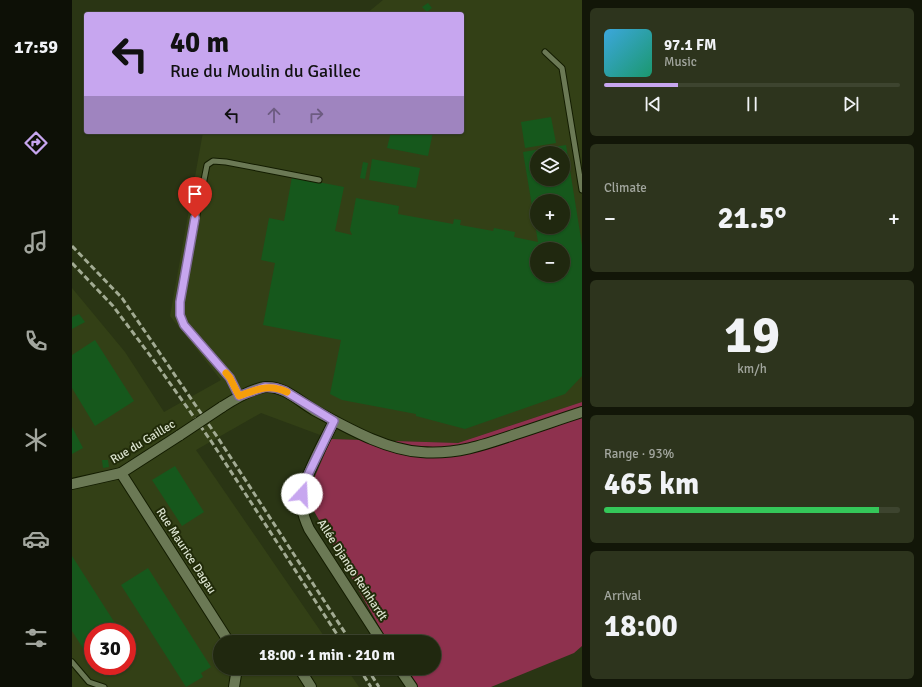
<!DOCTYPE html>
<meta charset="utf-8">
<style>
body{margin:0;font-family:Signika,sans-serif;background:#2d341d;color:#f1f3f6;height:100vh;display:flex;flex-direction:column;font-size:15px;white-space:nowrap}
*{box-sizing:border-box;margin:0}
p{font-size:13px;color:#a2a69e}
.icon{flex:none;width:22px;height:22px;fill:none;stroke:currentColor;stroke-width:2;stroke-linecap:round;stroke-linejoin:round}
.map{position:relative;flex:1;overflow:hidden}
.panel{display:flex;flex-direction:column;gap:8px;padding:8px;background:#121608;width:340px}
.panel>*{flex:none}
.hud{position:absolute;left:12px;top:12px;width:380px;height:122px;border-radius:4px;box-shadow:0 1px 3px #0004,0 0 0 1px #3d442f;background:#c7a6ef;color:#111;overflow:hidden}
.tools{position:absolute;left:458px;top:146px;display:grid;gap:8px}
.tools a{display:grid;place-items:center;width:40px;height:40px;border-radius:50%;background:#20280f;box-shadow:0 1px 3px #0004,0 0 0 1px #3d442f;font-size:20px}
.speed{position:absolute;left:12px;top:623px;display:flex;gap:8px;font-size:20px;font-weight:700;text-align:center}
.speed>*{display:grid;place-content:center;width:52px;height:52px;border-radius:50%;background:#20280f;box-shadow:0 1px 3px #0004,0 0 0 1px #3d442f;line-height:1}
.speed .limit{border:6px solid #d22;background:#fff;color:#111}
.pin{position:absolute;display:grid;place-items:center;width:34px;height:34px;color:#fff;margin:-41px -17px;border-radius:50% 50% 50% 0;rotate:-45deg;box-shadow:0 0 4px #0007}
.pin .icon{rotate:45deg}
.me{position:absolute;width:44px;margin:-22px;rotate:20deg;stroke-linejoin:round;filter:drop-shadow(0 0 3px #0008)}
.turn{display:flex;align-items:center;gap:14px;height:84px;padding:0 20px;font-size:18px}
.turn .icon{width:52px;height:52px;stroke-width:2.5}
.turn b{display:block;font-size:28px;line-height:34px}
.lanes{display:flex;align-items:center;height:38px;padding:0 20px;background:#0003;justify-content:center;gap:20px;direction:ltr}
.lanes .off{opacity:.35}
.big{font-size:30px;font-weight:700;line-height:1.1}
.panel .tile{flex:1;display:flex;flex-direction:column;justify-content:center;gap:6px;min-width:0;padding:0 14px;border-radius:6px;background:#2d341d}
.panel .dial{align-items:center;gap:0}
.dial b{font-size:52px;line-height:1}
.song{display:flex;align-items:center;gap:12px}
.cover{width:48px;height:48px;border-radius:6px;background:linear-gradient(135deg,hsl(200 70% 55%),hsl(160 70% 35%))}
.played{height:4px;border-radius:2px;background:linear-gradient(90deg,#c7a6ef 25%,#3d442f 25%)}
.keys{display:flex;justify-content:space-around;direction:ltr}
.heat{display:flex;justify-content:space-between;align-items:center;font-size:22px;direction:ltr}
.charge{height:6px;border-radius:3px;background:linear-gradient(90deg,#34c759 93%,#3d442f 0)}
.trip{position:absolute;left:141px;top:635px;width:228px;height:40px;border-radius:20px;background:#20280f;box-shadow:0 1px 3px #0004,0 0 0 1px #3d442f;font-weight:700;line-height:40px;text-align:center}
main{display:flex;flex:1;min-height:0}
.tabs{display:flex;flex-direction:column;width:72px;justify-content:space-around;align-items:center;background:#0d1006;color:#a2a69e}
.tabs .icon{width:28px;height:28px}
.tabs .current{color:#c7a6ef}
.tabs b{font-size:18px;color:#f1f3f6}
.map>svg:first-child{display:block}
.built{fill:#334016;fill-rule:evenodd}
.green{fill:#8e314e}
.building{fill:#16581c;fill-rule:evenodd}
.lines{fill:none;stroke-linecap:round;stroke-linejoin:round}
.service-casing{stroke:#131c00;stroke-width:7}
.minor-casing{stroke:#131c00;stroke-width:12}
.service{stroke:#6b7955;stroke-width:5}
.minor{stroke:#6b7955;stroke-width:10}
.rail{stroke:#a2ab93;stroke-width:3;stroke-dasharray:6 3;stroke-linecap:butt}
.minor-bridge-casing{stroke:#131c00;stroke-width:12;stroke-linecap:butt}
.minor-bridge{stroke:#6b7955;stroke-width:10}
.route-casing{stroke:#816c9b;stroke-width:10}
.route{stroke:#c7a6ef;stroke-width:7}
.slow{stroke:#f59e0b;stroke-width:7}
.labels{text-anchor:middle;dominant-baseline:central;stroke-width:4;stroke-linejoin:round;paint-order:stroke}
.street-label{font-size:12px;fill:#dce4d0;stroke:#212b09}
</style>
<main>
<nav class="tabs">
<b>17:59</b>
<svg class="icon current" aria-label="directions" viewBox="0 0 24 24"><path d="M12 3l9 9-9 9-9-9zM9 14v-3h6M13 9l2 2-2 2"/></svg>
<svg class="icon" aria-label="music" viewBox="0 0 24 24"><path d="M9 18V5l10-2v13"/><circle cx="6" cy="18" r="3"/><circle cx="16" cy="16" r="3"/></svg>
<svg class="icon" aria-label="phone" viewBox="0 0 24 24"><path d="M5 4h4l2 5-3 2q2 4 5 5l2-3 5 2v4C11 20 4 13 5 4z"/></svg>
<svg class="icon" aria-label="climate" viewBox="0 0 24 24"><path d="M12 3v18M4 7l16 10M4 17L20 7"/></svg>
<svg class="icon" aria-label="car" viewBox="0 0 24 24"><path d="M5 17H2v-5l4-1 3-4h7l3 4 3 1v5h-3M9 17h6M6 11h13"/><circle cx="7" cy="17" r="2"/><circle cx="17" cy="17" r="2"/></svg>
<svg class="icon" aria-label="filters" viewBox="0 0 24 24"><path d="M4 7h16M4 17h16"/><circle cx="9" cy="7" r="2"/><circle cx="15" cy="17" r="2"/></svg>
</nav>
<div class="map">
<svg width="510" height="687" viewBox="0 0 510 687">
<rect width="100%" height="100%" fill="#2a3514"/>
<path class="built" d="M311,0H510V402L386,443L259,439L189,413L124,450L256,642H148V668H274L287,687H0V288L53,352L92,412L149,380L98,316L131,132H390V14H294ZM465,153H491V179H465ZM465,201H491V227H465ZM465,249H491V275H465ZM21,632H55V666H21Z"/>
<path class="green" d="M510,402V646L502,653L419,687H342L331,668H362V642H316L234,497L259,439L386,443Z"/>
<g class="building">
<path d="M356,3L360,8L355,12L350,7Z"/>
<path d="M479,117L484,143L453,148L449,122Z"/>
<path d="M319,132H361L356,156L315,148Z"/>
<path d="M494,145L510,245V376L493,394L393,429L344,416V414L270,400L258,394L269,340L191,325L203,263L189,260L197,218L212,221L220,177L272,187L263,231L280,235L278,230L284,198L327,206L326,214L381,224L382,219L389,220L388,225L421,231L422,228L443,232L442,237L466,242L451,152ZM465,153H491V179H465ZM465,201H491V227H465ZM465,249H491V275H465Z"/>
<path d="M300,159L348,168L344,188L297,180Z"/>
<path d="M291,162L296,163L293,179L288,178Z"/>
<path d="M7,314L13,322L0,329V317Z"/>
<path d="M23,340L62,401L23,426L0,388V355Z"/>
<path d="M0,427L11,448L0,454Z"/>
<path d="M30,460H36L37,467L31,468Z"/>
<path d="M103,466L132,512L110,526L80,480Z"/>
<path d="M0,556L48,631L46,632H21V648L14,653L0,631Z"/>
<path d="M76,568L139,667L129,673L131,677L114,687L49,585Z"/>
</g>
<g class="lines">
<g class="service-casing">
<g id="service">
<path d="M473,52L490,68L510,190"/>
<path d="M167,396L158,378L112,325C107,313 108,302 110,290L135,165L141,161L154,162L247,180"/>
<path d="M0,662L17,682L32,687"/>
</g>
</g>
<g class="minor-casing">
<g id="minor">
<path d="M150,407C161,400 181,388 194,387C212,386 227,401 242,410C274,427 313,450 349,452C383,455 412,445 444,434C466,427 488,419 510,412"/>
<path d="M262,421C252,442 235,471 230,493C227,505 232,518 237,529L310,642"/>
<path d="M49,473L157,642"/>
<path d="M0,484L49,473L108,435"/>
<path d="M227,668L239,687"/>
<path d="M327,668L340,687"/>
<path d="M162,687L165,668"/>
</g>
</g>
<use href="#service" class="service"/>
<use href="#minor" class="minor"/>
<g class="rail">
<path d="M0,246L50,298L146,438L279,642"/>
<path d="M0,263L41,306L80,358L139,441L270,642"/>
<path d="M287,668L299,687"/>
<path d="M295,668L307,687"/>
</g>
<g class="minor-bridge-casing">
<path id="minor-bridge" d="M108,435L150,407"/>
</g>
<use href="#minor-bridge" class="minor-bridge"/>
</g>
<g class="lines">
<g class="route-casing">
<path id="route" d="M123,218L108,302V315L112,325L158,378L167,396L193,387L204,388L213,391L262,421L235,477L230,494"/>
</g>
<use href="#route" class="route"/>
<path class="slow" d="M154,373L158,378L167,396C184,390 196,383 215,392"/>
</g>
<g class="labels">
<g class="street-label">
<text transform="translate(71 442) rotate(-31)">Rue du Gaillec</text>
<text transform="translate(114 551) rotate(57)">Rue Maurice Dagau</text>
<text transform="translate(280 570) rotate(57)">Allée Django Reinhardt</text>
</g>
</g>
</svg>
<div class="tools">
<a><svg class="icon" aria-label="layers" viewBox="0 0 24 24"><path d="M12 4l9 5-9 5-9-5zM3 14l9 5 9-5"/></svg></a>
<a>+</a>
<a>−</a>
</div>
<div class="speed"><div class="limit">30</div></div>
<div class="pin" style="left:123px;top:218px;background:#d93025"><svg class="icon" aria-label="arrive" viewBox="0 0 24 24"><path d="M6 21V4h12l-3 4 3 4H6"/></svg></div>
<svg class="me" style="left:230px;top:494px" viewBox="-20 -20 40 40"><circle r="19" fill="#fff"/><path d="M0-13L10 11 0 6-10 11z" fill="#c7a6ef"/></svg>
<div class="trip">18:00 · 1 min · 210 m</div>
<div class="hud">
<div class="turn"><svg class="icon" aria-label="left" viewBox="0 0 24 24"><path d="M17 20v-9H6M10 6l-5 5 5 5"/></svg><div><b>40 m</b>Rue du Moulin du Gaillec</div></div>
<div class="lanes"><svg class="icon" aria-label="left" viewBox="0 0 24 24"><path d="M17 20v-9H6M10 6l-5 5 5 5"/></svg><svg class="icon off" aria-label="ahead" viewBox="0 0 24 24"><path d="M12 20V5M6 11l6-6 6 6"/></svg><svg class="icon off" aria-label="right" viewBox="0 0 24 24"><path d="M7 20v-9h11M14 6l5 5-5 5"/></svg></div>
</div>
</div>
<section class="panel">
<div class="tile">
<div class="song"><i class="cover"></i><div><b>97.1 FM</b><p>Music</p></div></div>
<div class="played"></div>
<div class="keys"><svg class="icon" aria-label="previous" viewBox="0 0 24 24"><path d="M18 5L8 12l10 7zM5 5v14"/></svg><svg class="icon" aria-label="pause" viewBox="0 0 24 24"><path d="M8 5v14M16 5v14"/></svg><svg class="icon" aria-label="next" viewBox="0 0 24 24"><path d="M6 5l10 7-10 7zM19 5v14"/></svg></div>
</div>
<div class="tile"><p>Climate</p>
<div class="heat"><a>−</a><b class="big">21.5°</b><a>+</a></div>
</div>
<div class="tile dial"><b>19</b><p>km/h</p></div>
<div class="tile"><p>Range · 93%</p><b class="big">465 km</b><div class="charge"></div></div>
<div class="tile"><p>Arrival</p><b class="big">18:00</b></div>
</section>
</main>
